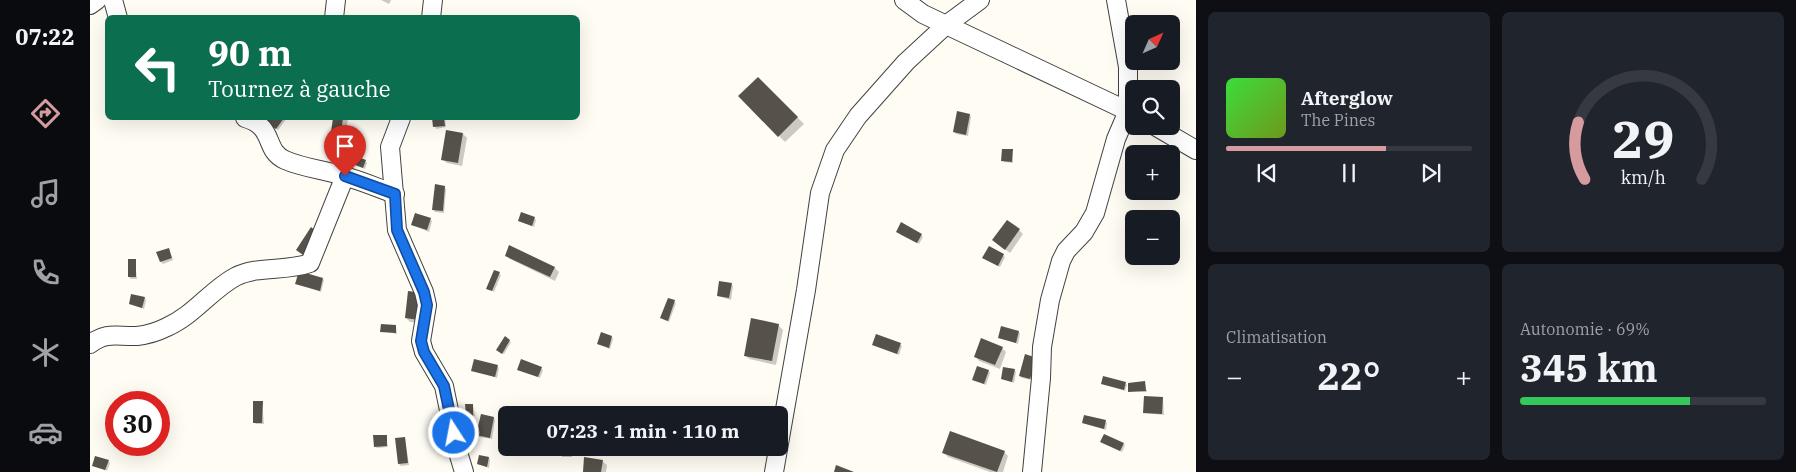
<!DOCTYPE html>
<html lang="fr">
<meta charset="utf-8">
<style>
body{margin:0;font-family:"IBM Plex Serif",serif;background:#20242c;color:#f1f3f6;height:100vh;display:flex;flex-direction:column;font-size:19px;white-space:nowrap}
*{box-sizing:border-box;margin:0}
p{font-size:16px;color:#9ea1a6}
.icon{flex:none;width:28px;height:28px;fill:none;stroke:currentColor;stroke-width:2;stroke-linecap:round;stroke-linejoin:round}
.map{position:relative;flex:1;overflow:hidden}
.side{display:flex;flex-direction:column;gap:12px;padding:12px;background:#0d0f14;width:600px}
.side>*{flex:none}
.guide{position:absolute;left:15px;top:15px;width:475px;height:105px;border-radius:8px;box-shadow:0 5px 20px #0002;background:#0b6e4f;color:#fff;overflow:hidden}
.needle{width:32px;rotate:45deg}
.buttons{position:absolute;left:1035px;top:15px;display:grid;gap:10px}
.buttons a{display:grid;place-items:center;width:55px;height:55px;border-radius:8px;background:#171b24;box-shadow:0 5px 20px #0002;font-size:25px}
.speed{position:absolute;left:15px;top:391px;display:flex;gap:10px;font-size:25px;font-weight:700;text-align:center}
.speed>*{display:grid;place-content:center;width:65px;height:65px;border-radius:50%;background:#171b24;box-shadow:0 5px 20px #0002;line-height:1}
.speed .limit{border:8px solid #d22;background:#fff;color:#111}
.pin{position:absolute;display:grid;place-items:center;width:42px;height:42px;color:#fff;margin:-51px -21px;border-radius:50% 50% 50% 0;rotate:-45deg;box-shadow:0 0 5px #0007}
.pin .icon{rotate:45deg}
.me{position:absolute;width:55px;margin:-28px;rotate:349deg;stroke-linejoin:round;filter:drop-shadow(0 0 4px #0008)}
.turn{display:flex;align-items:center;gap:18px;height:105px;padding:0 20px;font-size:22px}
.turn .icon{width:65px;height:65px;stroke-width:2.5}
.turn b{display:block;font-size:35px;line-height:42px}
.big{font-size:38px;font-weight:700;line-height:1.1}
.side .tile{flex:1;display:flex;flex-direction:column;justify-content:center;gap:8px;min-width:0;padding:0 18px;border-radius:8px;background:#20242c}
.side .dial{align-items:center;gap:0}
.dial svg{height:130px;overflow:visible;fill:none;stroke:#363941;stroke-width:7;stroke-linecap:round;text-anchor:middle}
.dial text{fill:#f1f3f6;stroke:none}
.song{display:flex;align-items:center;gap:15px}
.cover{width:60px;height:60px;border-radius:8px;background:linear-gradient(135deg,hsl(120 70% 55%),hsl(80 70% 35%))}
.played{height:5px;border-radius:2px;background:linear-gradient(90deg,#d69b9f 65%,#363941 65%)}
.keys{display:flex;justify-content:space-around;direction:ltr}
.heat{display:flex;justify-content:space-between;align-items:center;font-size:28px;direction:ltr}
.charge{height:8px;border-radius:4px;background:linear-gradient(90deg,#34c759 69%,#363941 0)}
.side .tiles{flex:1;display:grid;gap:12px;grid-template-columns:repeat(2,1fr)}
.trip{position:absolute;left:408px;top:406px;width:290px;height:50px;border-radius:8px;background:#171b24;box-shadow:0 5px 20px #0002;font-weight:700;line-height:50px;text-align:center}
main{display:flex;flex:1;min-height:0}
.menu{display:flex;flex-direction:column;width:90px;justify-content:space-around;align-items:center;background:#090b0e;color:#9ea1a6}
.menu .icon{width:35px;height:35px}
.menu .on{color:#d69b9f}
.menu b{font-size:22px;color:#f1f3f6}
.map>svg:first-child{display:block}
.shadow{fill:#0003}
.building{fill:#57514c}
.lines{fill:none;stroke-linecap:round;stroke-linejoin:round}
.minor-casing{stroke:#424242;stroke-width:20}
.minor{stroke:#fff;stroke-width:18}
.route-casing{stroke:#114b97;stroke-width:12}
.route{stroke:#1a73e8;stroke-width:9}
</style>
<main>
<nav class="menu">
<b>07:22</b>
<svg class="icon on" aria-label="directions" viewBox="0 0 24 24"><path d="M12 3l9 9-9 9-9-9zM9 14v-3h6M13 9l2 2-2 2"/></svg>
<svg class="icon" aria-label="music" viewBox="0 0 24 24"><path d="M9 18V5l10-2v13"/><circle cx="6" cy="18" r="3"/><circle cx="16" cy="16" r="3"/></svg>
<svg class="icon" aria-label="phone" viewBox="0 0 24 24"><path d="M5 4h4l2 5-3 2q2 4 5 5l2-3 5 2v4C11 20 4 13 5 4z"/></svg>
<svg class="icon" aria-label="climate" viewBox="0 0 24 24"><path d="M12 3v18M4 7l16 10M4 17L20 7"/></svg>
<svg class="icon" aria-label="car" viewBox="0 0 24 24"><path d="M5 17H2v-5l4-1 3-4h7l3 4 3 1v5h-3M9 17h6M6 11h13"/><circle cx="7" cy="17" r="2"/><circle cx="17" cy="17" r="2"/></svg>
</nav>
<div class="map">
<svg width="1106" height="472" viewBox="0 0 1106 472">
<rect width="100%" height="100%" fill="#fefcf3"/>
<g class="shadow">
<path d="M291,0H301L299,4Z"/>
<path d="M668,78L714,124L695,142L650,96Z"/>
<path d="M880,115L881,117L878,136L866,134L864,132Z"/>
<path d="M181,118H197L188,130L178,123Z"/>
<path d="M244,118H258L253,151L244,150L240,146Z"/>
<path d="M343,118H355L356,127L346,129Z"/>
<path d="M373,134L377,138L372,166L357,163L352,159Z"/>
<path d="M922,151L923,163L914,162L913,160Z"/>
<path d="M275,161L277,163L275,169L261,163Z"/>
<path d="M354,187L356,189L354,213L345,212L344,210Z"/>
<path d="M444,218L446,220L444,227L430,221Z"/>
<path d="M340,219L342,221L339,232L322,225Z"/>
<path d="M929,230L933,234L920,253L908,244Z"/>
<path d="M809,234L831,235L833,237L829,244Z"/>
<path d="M420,247L465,268L469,272L465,281L420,259L416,255Z"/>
<path d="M78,250L83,260L73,264L71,262Z"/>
<path d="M913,255L915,257L910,267L896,259Z"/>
<path d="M45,261L47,279H41L39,277Z"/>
<path d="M405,271L411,275L404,292L398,288Z"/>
<path d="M233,279L234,280L231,292L207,284Z"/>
<path d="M641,284L643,286L641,300L628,296Z"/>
<path d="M319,292L333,323L320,322L316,318Z"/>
<path d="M55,298L56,300L54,309L40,304Z"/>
<path d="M584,301L586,303L579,322L574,320L572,318Z"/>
<path d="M662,320L689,326L693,330L686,365L659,359L655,355Z"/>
<path d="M306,327L307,334L292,331Z"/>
<path d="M929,332L930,334L928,344L909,337Z"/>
<path d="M522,337L523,339L520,349L508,344Z"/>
<path d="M415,338L421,342L414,354L410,352Z"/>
<path d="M810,344L812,346L809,355L784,345Z"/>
<path d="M912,348L916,352L910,369L889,361L885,356Z"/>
<path d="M946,359L942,380L932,378L930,376Z"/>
<path d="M407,366L409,368L407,378L383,370Z"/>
<path d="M451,368L453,370L450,378L428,369Z"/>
<path d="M924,370L926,372L924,383L912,379Z"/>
<path d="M899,371L900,373L896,385L884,380Z"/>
<path d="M1035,383L1037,385L1035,391L1013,384Z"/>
<path d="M1055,383L1057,392L1039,391Z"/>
<path d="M1073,398L1074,415L1054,413Z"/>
<path d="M172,402L174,424H166L164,422Z"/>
<path d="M383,405L385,416H379L377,414Z"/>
<path d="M404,418L405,420L402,439L389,437L388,435Z"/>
<path d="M1015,421L1017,423L1016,430L993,423Z"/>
<path d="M296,436L298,447L287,448L285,446Z"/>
<path d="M315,438L319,465L311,466L309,464Z"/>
<path d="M1013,443L1033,444L1035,445L1032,452Z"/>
<path d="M471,448H483L482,457H472Z"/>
<path d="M914,452L918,456L913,472H900L858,457L854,453Z"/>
<path d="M399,458L400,460L399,468L388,464Z"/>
<path d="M18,461L20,463L17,471L3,465Z"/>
<path d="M512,461L517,465L516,472H494Z"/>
</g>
<g class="building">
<path d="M668,77L708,117L688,137L648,96Z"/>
<path d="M867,111L880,114L876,135L863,132Z"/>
<path d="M180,118H194L186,129L176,123Z"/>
<path d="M243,118H253L249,148L239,146Z"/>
<path d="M342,118H354L355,126L343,127Z"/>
<path d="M356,130L373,133L368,163L351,160Z"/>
<path d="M912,149H923L922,162L911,161Z"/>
<path d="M263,155L276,160L273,168L260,163Z"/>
<path d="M345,184L355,186L353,211L342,210Z"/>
<path d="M431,212L445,217L442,226L428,221Z"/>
<path d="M325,213L341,218L337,230L321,225Z"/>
<path d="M917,220L930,229L915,250L902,240Z"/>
<path d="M811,222L832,234L827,243L806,232Z"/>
<path d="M221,227L228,233L213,255L206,250Z"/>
<path d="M419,245L465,267L460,277L415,256Z"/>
<path d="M899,246L914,254L908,266L892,258Z"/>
<path d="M79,248L82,258L70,262L66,252Z"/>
<rect x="38" y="259" width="8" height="18"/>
<path d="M404,270L410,272L402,291L396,289Z"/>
<path d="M209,271L233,278L230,291L205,284Z"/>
<path d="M629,281L642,283L639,298L627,296Z"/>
<path d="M318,291L333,293L329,320L315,318Z"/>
<path d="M41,294L55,297L52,308L39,304Z"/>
<path d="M578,298L585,300L578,321L570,318Z"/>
<path d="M661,318L689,324L682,361L654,356Z"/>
<path d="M291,324L306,325V333L290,332Z"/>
<path d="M911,326L929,331L926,343L908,338Z"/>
<path d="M511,332L522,336L519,348L507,344Z"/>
<path d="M786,334L811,343L807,354L782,345Z"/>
<path d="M415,336L420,340L412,354L406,350Z"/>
<path d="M891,338L913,347L905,365L884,357Z"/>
<path d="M935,354L947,358L940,379L929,376Z"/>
<path d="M384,359L408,365L405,377L381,371Z"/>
<path d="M431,359L452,367L448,377L427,370Z"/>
<path d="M887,366L899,370L894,384L882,380Z"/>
<path d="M913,367L925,369L922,382L911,379Z"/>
<path d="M1013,376L1036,382L1034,390L1011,384Z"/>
<path d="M1055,381L1056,391L1038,392V383Z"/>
<path d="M1054,396L1073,397L1072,414L1053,413Z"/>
<path d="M163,401H173L172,423H163Z"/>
<path d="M375,404H383V415H376Z"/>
<path d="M532,408L542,412L541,415H529Z"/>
<path d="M391,414L404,417L400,438L386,435Z"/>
<path d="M994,415L1016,420L1014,429L992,423Z"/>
<path d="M860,431L915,451L907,472L852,453Z"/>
<path d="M1014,434L1034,443L1030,451L1010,442Z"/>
<path d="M283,435H297V446L284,447Z"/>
<path d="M315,437L318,463L308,464L305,438Z"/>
<path d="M470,448H482L481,456L469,455Z"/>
<path d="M389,455L399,457L397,467L387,464Z"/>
<path d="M5,456L19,460L15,470L2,466Z"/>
<path d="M494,457L513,460L511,472H493Z"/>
<path d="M746,465L764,472H744Z"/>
</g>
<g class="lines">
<g class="minor-casing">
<g id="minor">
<path d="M23,0L28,18"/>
<path d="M814,0L833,14L1044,114"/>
<path d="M0,5L7,0"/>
<path d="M244,18L246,0"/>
<path d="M341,18L343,0"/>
<path d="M155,118C186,127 173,150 195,160C213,168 235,170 254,176C272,181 288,188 305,194"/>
<path d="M311,118L300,147L307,230L334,292L337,305L331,341L334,352L354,386L367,449L374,472"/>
<path d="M1065,126L1106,150"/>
<path d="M0,344C17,331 28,337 47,336C56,335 69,331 77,327C104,315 121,290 145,277C168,265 196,272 220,263L255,176"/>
<path d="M684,472L716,290L730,193L745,150L768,116L816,62L856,25L890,0"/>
<path d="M942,472L951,378L952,347L960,300L971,261L976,251L994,232L1005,213L1026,139L1038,111V67L1026,0"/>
</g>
</g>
<use href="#minor" class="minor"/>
</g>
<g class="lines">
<g class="route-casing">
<path id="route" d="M255,176L305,194L307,230L334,292L337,305L331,341L334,352L354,386L364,433"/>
</g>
<use href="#route" class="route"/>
</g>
</svg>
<div class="buttons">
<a><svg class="needle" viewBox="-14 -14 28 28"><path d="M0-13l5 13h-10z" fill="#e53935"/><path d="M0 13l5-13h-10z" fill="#9ea1a6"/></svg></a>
<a><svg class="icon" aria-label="search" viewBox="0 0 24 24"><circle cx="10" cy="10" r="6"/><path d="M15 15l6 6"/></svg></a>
<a>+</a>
<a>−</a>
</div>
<div class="speed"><div class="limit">30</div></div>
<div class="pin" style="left:255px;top:176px;background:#d93025"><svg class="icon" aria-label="arrive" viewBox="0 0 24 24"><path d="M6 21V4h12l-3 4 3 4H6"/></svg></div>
<svg class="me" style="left:364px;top:433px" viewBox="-20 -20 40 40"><circle r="17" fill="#1a73e8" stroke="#fff" stroke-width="3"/><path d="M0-11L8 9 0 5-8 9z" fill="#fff"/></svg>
<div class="trip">07:23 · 1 min · 110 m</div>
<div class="guide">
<div class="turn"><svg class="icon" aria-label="left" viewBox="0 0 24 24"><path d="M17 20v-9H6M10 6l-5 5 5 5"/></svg><div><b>90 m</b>Tournez à gauche</div></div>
</div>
</div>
<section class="side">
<div class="tiles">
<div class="tile">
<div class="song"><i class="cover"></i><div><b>Afterglow</b><p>The Pines</p></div></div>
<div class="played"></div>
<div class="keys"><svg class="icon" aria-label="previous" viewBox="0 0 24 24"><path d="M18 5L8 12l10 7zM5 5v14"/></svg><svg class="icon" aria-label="pause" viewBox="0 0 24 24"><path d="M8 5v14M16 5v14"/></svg><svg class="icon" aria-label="next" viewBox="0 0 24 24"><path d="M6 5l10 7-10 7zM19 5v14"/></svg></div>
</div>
<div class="tile dial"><svg viewBox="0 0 100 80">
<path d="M14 69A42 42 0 1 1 86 69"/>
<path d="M14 69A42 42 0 0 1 10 34" stroke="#d69b9f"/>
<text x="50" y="56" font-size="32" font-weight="700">29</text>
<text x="50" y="72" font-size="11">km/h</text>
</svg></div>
<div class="tile"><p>Climatisation</p>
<div class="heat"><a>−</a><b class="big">22°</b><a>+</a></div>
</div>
<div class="tile"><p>Autonomie · 69%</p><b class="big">345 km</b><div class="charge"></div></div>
</div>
</section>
</main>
